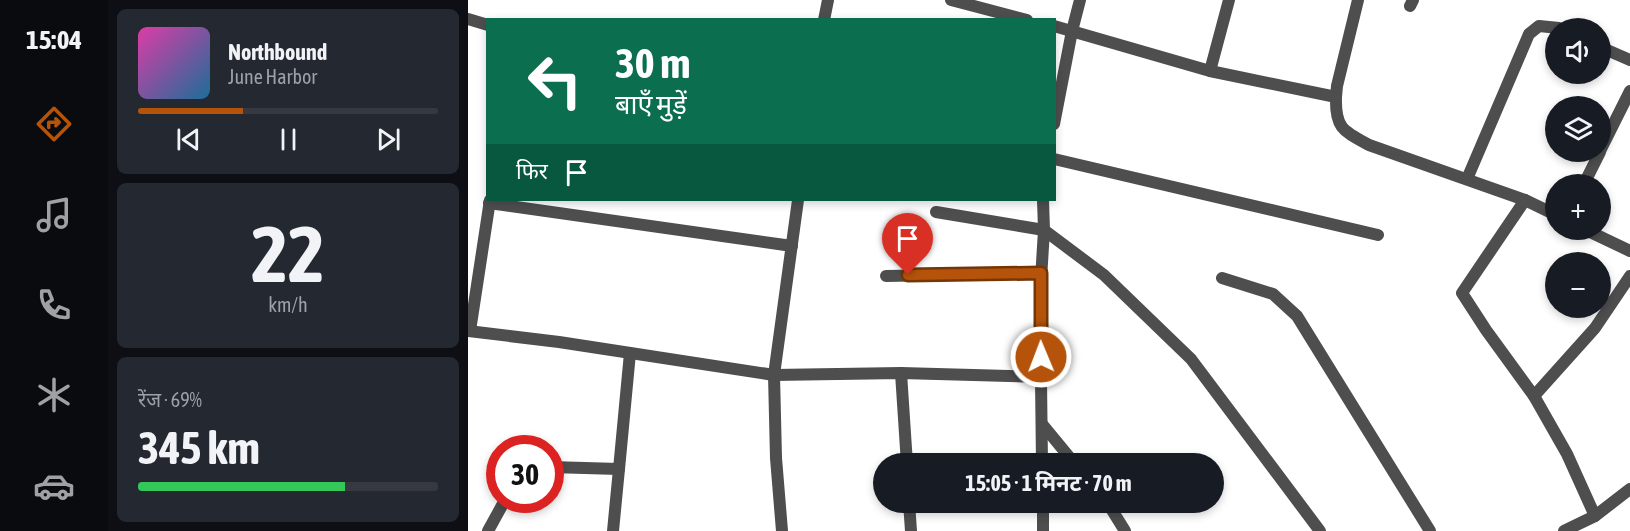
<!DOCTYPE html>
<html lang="hi">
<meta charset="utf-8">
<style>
body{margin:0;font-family:"Asap Condensed","Noto Sans Devanagari",sans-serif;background:#242831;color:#f1f3f6;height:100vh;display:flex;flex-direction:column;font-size:22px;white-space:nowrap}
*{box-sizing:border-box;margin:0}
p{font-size:20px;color:#9ea1a6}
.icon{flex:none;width:33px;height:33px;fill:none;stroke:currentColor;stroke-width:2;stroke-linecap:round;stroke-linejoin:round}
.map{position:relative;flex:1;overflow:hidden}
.panel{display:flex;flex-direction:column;gap:9px;padding:9px;background:#0d0f14;width:360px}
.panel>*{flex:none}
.guide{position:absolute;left:18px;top:18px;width:570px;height:183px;border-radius:0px;box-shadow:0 3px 9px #0003;background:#0b6e4f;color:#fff;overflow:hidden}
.tools{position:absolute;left:1077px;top:18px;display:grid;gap:12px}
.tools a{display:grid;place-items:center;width:66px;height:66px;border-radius:50%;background:#171b24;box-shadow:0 3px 9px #0003;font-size:30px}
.speed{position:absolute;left:18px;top:435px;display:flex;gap:12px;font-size:30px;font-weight:700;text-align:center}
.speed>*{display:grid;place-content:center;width:78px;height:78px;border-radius:50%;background:#171b24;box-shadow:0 3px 9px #0003;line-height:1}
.speed .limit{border:9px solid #d22;background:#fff;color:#111}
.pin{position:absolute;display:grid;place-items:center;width:51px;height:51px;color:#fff;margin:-62px -26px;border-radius:50% 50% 50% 0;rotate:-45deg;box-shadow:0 0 6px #0007}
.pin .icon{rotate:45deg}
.me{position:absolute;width:66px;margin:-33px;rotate:359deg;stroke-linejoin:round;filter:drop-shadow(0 0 4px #0008)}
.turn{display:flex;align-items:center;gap:21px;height:126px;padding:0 30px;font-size:27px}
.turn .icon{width:78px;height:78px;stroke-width:2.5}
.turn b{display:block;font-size:42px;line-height:51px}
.then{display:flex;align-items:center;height:57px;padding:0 30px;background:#0003;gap:12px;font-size:22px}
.big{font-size:45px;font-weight:700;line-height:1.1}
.panel .card{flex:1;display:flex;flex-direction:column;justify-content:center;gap:9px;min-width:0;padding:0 21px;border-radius:9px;background:#242831}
.panel .dial{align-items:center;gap:0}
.dial b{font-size:78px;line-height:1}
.song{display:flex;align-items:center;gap:18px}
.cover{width:72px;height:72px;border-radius:9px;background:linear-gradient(135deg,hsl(320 70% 55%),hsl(200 70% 35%))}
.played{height:6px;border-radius:3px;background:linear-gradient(90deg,#b45309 35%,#363941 35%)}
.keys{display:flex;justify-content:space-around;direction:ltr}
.charge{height:9px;border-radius:4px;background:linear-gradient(90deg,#34c759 69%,#363941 0)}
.trip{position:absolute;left:405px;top:453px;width:351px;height:60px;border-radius:30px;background:#171b24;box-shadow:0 3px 9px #0003;font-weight:700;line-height:60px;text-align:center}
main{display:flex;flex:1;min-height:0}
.menu{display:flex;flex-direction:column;width:108px;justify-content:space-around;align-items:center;background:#090b0e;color:#9ea1a6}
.menu .icon{width:42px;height:42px}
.menu .active{color:#b45309}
.menu b{font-size:27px;color:#f1f3f6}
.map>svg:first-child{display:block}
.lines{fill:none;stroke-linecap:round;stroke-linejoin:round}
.minor{stroke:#4e4e4e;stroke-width:12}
.tertiary{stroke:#4e4e4e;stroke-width:12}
.route-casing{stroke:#753606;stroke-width:15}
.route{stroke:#b45309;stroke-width:10}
</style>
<main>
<nav class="menu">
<b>15:04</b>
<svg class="icon active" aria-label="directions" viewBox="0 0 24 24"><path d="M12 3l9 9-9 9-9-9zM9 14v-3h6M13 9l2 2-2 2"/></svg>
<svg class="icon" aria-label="music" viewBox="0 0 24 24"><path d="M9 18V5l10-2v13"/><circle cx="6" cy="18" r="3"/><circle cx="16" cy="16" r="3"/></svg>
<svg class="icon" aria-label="phone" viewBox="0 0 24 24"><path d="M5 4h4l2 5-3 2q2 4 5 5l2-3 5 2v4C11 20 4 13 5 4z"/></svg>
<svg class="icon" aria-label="climate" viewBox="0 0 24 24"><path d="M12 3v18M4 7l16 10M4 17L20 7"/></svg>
<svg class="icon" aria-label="car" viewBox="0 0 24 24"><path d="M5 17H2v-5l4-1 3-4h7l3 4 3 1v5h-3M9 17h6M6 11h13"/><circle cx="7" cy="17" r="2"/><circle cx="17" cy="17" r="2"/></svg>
</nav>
<section class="panel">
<div class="card">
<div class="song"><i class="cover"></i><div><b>Northbound</b><p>June Harbor</p></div></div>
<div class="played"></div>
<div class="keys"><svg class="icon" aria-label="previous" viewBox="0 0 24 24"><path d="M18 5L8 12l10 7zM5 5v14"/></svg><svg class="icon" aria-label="pause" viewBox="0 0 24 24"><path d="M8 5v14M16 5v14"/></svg><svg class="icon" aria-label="next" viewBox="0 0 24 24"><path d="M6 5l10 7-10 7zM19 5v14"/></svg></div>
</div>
<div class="card dial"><b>22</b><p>km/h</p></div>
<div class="card"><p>रेंज · 69%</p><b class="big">345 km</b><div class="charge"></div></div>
</section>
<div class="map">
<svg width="1162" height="531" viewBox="0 0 1162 531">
<rect width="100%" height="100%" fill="#fff"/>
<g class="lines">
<g class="minor">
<path d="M483,0L559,20"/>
<path d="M942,6L945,0"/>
<path d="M0,19L20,25"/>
<path d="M356,20L360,0"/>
<path d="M586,26L742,71L868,97C867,128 875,131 901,145L1057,200L1088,215"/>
<path d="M1132,47L1162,60"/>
<path d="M742,71L761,0"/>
<path d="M868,97L869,86L890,0"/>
<path d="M586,124L604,31L612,0"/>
<path d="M1132,151L1162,91"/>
<path d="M586,159L910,235"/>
<path d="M999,179L1061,34L1071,26L1091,28"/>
<path d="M1116,184L1132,152"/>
<path d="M1057,200L994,293L1018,330L1066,396L1099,454L1127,516"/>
<path d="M21,203L324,246"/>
<path d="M468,212L576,230L636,275L723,359L852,531"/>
<path d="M1118,230L1162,251"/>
<path d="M418,276L573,273"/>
<path d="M754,278L805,294L829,316L962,531"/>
<path d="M0,331L91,342L306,375L433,373L573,377"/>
<path d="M2,331L22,200"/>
<path d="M433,373L439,464"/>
<path d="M1066,396L1127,328L1162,276"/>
<path d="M574,424L607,464"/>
<path d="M574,464L572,296L576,230L575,200"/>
<path d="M82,467L151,469L162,353"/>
<path d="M441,502L443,531"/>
<path d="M575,502V531"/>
<path d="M639,502L657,531"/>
<path d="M20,531L37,500"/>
<path d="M145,531L151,469"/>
<path d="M314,531L308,458L306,375L330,200"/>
</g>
<path class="tertiary" d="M1096,531L1127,516L1162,489"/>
</g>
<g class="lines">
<g class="route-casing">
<path id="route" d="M440,275L573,273V357"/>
</g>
<use href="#route" class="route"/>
</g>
</svg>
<div class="tools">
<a><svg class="icon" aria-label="sound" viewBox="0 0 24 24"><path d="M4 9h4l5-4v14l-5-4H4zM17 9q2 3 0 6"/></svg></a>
<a><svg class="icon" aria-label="layers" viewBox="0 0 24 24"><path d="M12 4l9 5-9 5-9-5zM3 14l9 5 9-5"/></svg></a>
<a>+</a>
<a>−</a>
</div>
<div class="speed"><div class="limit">30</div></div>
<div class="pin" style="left:440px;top:275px;background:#d93025"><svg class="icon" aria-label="arrive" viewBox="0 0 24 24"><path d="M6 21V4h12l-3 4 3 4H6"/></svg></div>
<svg class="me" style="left:573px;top:357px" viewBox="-20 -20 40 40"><circle r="17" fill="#b45309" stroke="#fff" stroke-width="3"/><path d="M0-11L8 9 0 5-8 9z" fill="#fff"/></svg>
<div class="trip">15:05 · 1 मिनट · 70 m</div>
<div class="guide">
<div class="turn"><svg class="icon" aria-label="left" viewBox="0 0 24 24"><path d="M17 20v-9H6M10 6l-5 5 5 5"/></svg><div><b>30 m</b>बाएँ मुड़ें</div></div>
<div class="then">फिर<svg class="icon" aria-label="arrive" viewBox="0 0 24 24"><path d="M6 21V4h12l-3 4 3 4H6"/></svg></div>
</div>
</div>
</main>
